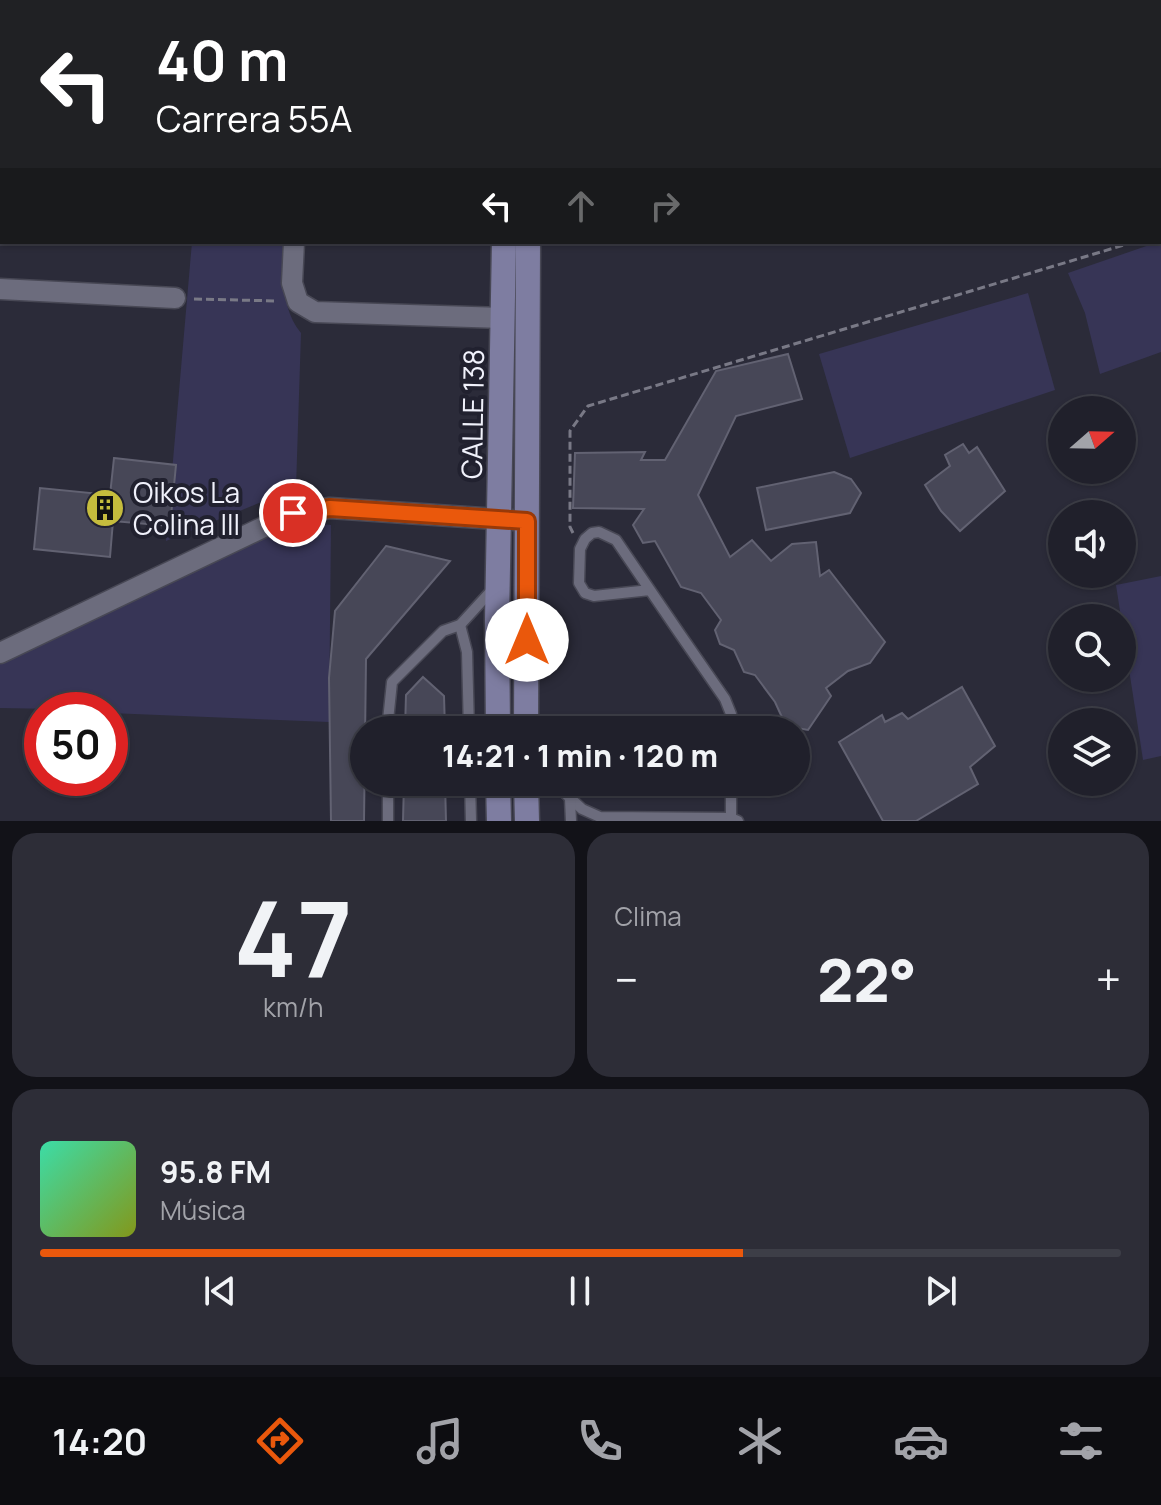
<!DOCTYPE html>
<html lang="es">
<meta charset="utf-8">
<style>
body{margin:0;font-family:Manrope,sans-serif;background:#2d2d37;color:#f1f3f6;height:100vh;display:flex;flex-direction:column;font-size:30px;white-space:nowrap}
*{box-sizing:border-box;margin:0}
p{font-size:26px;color:#a2a3a9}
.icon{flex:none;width:44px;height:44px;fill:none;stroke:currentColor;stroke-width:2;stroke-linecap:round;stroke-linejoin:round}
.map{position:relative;height:821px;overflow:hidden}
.panel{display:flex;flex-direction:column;gap:12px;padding:12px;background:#121218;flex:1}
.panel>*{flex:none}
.top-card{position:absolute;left:0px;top:0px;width:1162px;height:244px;box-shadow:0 2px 6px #0004,0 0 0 2px #3d3e47;background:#202124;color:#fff;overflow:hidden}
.needle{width:52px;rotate:70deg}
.controls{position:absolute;left:1048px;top:396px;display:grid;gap:16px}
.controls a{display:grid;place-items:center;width:88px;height:88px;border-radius:50%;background:#20202b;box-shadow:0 2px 6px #0004,0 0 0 2px #3d3e47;font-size:40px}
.speed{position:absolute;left:24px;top:692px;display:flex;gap:16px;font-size:40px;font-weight:700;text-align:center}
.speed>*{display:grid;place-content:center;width:104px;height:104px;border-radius:50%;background:#20202b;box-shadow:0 2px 6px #0004,0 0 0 2px #3d3e47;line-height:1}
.speed .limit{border:12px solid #d22;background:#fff;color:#111}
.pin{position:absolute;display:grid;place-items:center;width:68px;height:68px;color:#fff;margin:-34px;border:4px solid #fff;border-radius:50%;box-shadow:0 2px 8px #0007}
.me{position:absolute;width:88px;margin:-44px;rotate:0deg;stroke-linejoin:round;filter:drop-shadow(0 0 6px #0008)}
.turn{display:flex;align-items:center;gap:28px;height:168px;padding:0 24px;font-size:36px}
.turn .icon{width:104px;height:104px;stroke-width:2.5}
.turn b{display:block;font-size:56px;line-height:68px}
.lanes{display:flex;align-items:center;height:76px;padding:0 24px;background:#0003;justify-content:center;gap:40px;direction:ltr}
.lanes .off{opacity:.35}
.big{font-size:60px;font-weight:800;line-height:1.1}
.panel .tile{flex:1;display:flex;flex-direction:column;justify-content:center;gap:12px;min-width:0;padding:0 28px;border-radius:24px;background:#2d2d37}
.panel .dial{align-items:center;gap:0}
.dial b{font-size:104px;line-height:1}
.song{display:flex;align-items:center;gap:24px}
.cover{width:96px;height:96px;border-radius:12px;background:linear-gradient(135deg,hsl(160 70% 55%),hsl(70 70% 35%))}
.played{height:8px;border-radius:4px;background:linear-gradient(90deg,#ea580c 65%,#3d3e47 65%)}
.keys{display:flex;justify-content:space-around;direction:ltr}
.heat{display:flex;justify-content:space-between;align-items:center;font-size:44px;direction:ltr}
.panel .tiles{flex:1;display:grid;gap:12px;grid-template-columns:1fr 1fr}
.tile:last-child{grid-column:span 2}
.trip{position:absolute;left:350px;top:716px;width:460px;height:80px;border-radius:40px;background:#20202b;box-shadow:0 2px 6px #0004,0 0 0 2px #3d3e47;font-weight:800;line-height:80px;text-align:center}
.menu{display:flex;height:128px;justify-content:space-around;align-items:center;background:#0d0d11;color:#a2a3a9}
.menu .icon{width:56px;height:56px}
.menu .on{color:#ea580c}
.menu b{font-size:36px;color:#f1f3f6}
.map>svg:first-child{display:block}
.green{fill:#373556}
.building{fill:#474757;stroke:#626272;stroke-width:2}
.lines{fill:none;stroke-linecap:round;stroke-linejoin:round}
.lane-casing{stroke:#484855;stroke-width:13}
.street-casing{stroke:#484855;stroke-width:23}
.secondary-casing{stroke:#484855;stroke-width:27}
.path{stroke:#797986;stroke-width:3;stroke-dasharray:8 4;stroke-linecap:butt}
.lane{stroke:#6c6c7d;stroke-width:10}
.street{stroke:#6c6c7d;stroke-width:20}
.secondary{stroke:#7e7da1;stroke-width:24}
.route-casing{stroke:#983908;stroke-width:20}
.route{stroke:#ea580c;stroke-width:14}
.labels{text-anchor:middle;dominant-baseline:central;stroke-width:8;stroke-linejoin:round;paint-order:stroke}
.street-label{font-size:28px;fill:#f0f1fb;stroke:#21212f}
.poi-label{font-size:28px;fill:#f0f1fb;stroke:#21212f;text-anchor:start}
</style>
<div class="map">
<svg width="1161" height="821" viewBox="0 0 1161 821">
<rect width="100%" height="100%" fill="#2b2b39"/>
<g class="green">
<rect x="246" y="0" width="210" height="2"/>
<path d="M1161,241V352L1100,374L1085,313L1068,273Z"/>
<path d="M192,242H286C285,274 279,306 301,333L296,488L166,541Z"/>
<path d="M1028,293L1055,390L850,458L819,354Z"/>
<path d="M294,521L331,525L329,722L110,713V710L0,708V660Z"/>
<path d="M1161,576V756L1143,760L1116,585Z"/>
</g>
<g class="building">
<path d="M788,354L802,399L736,416L698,495L730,557L752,540L771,561L792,544L816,542L820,576L829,570L885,642L870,663L848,671L826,688L831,696L808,730L786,726L775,702L755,675L744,672L734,650L720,644L715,630L721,620L701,593L681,587L655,541L643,543L633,525L644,509L573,508L575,453L645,452L641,460H665L716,371Z"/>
<path d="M963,444L969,453L977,447L1005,491L960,531L941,511L925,485L950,466L945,455Z"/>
<path d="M114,458L176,465L170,526L113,521L110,557L34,549L40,488L110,495Z"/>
<path d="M834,472L851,479L861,493L850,513L766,530L757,488Z"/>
<path d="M386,546L450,561L366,659L364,821H331L329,678L335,611Z"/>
<path d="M423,677L444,696L445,730H405L406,695Z"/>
<path d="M962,687L995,746L970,767L978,784L916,821H883L839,742L882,715L885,722L902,713L908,719Z"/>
<path d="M404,782H445L446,821H403Z"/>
</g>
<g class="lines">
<g class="lane-casing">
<g id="lane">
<path d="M650,590L594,596L585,593L579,583L580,549L585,539L592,533L599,532L616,540L650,590L680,634L725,699L731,714L733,730"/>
<path d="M460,625L467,652L469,730"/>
<path d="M387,730L392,682L443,631L460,625L492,590"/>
<path d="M388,782V821"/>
<path d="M470,782L471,821"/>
<path d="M553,782L582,809L600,817L731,818L738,821"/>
<path d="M570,799L571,821"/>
<path d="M731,818V782"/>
</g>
</g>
<g class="street-casing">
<g id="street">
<path d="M1141,2L1147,0"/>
<path d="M0,95L2,96"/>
<path d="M294,242L292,283L298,302L315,312L503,318"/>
<path d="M0,289L175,298"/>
<path d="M0,653L293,513L330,508L527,521"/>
</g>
</g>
<g class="secondary-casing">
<g id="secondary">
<path d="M503,0V2"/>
<path d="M523,0V2"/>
<path d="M498,730L497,621L504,242"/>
<path d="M526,730L528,242"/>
<path d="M498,782L499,821"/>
<path d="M526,782L527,821"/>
</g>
</g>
<g class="path">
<path d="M357,0L358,2"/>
<path d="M1160,234H1161"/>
<path d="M194,299L278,301"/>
<path d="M573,533L570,527V431L588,406L1134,242"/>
</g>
<use href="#lane" class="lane"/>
<use href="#street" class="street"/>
<use href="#secondary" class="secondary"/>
</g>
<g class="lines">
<g class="route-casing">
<path id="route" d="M293,513L330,508L527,521V640"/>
</g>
<use href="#route" class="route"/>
</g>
<defs>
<g id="building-disc" transform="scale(2)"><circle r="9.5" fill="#c5bc3d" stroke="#21212f"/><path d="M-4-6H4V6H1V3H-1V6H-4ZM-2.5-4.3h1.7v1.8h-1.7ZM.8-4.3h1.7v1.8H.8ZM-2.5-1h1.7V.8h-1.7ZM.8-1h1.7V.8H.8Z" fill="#111"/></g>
</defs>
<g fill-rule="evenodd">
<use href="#building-disc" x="105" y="508"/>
</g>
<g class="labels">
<g class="street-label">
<text transform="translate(472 414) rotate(-89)">CALLE 138</text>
</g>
<g class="poi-label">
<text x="133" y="492">Oikos La<tspan x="133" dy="32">Colina III</tspan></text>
</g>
</g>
</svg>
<div class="controls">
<a><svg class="needle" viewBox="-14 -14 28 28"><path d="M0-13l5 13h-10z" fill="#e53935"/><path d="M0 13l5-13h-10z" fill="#a2a3a9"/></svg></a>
<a><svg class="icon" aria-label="sound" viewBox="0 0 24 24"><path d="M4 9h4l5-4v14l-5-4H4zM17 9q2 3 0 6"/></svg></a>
<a><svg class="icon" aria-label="search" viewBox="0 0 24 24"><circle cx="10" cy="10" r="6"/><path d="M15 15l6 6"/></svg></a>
<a><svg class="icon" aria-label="layers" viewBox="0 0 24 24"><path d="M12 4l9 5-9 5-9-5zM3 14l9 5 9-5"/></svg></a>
</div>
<div class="speed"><div class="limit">50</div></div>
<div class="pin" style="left:293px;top:513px;background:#d93025"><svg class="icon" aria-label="arrive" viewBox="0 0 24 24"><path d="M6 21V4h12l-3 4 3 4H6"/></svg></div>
<svg class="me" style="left:527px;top:640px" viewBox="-20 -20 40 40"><circle r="19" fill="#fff"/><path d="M0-13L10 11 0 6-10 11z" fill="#ea580c"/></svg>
<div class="trip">14:21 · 1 min · 120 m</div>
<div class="top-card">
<div class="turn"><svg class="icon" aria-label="left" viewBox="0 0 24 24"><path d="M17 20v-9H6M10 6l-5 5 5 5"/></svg><div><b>40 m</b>Carrera 55A</div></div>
<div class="lanes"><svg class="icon" aria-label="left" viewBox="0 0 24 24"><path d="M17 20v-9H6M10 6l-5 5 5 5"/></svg><svg class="icon off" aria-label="ahead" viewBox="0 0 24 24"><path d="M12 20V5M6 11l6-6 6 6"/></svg><svg class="icon off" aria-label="right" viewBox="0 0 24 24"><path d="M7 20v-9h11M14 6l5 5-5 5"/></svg></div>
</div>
</div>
<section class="panel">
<div class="tiles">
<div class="tile dial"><b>47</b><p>km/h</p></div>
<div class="tile"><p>Clima</p>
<div class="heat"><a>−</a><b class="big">22°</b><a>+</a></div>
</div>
<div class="tile">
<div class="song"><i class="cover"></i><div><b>95.8 FM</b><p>Música</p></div></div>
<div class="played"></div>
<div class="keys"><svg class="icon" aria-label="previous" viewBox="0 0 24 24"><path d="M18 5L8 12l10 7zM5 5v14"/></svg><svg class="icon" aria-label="pause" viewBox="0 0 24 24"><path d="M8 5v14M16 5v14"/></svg><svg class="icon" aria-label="next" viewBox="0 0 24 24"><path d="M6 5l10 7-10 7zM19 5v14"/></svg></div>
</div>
</div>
</section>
<nav class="menu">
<b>14:20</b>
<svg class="icon on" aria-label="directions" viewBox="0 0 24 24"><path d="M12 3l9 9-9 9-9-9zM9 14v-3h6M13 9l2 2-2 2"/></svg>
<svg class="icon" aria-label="music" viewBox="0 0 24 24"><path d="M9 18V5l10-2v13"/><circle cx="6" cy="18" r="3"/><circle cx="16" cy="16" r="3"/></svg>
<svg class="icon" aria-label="phone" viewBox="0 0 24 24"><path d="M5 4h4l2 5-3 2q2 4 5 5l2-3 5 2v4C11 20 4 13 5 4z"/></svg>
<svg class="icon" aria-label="climate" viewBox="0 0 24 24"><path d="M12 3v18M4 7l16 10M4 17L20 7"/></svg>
<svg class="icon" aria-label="car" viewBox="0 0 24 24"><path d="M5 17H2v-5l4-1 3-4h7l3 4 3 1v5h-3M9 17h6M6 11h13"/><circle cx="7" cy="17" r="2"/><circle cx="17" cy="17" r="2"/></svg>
<svg class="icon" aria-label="filters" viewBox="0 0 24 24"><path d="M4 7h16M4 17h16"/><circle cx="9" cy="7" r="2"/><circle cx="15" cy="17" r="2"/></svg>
</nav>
